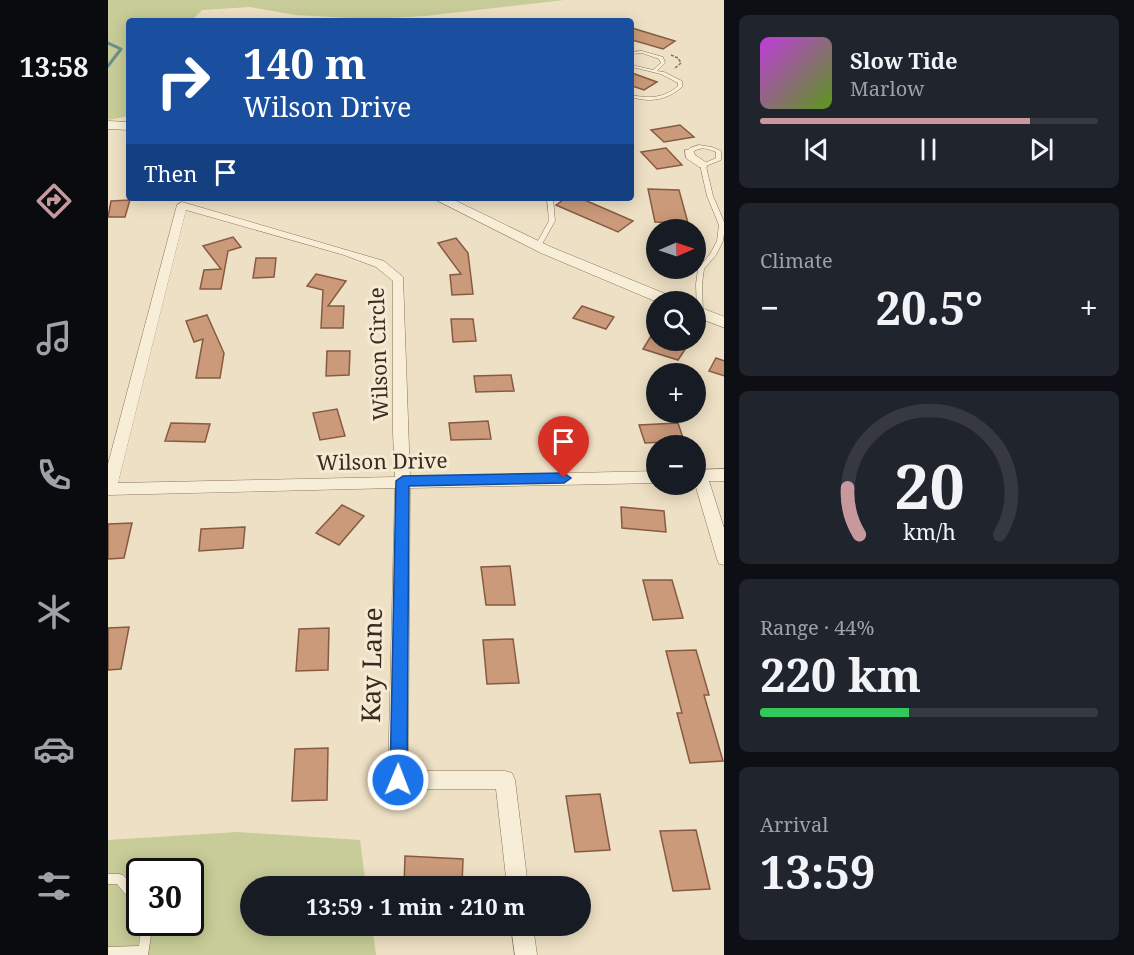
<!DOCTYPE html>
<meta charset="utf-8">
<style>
body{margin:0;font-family:"Noto Serif",serif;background:#20242c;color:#f1f3f6;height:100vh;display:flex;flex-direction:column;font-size:22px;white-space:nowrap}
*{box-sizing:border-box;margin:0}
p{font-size:20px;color:#9ea1a6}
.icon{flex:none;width:33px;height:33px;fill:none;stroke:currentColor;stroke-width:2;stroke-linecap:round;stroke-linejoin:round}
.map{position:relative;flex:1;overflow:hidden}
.drawer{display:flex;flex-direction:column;gap:15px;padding:15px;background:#0d0f14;width:410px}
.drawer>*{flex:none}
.guide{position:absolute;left:18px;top:18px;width:508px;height:183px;border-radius:6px;box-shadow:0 3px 15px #0003;background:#1a4fa0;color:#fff;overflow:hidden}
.needle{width:39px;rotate:88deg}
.buttons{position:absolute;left:538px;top:219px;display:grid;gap:12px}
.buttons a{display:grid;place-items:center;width:60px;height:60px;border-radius:50%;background:#171b24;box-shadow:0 3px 15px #0003;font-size:30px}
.speed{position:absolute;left:18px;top:858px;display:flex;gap:12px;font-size:30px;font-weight:700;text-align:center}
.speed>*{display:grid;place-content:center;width:78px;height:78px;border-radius:50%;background:#171b24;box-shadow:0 3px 15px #0003;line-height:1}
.speed .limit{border:3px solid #111;border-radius:9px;background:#fff;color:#111}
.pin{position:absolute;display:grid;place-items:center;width:51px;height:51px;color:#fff;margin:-62px -26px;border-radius:50% 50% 50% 0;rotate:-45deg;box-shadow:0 0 6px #0007}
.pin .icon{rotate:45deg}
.me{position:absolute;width:66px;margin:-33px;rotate:1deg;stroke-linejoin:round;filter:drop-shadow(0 0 4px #0008)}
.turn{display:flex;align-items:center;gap:21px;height:126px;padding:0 18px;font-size:27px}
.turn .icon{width:78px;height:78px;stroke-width:2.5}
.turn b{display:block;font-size:42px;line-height:51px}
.then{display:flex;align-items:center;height:57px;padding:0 18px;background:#0003;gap:12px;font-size:22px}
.big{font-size:45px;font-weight:700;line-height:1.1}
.drawer .tile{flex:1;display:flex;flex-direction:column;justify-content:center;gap:9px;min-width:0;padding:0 21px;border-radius:9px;background:#20242c}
.drawer .dial{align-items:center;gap:0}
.dial svg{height:156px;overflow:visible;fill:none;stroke:#363941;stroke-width:7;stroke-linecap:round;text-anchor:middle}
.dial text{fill:#f1f3f6;stroke:none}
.song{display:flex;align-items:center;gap:18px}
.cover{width:72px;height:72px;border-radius:9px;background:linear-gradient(135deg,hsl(290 70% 55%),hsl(90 70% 35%))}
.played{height:6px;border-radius:3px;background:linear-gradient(90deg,#c8999c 80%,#363941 80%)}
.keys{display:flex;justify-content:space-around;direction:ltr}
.heat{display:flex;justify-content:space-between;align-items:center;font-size:33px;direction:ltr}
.charge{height:9px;border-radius:4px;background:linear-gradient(90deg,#34c759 44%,#363941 0)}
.trip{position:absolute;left:132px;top:876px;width:351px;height:60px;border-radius:30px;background:#171b24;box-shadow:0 3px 15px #0003;font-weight:700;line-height:60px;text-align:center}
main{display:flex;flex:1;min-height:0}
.tab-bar{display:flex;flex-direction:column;width:108px;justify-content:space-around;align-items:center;background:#090b0e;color:#9ea1a6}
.tab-bar .icon{width:42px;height:42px}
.tab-bar .on{color:#c8999c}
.tab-bar b{font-size:27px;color:#f1f3f6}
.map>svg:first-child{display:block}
.green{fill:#c7cc98;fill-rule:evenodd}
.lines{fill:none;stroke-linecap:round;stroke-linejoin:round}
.stream{stroke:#6d8f86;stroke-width:3}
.building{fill:#cb9a7a;stroke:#875b41;stroke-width:1.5}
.service-casing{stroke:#88725b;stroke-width:1}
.minor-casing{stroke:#88725b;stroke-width:1}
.tertiary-casing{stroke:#88725b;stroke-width:1}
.path{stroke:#88725b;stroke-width:1.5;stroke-dasharray:3 1.5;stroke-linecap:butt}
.service{fill:#f8eed7;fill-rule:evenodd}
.minor{fill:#f8eed7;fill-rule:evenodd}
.tertiary{fill:#f8eed7;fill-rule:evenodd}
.route{fill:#1a73e8;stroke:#114b97;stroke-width:1.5}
.labels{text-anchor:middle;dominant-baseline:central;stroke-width:6;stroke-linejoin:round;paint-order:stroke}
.street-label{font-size:21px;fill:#382a1e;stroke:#f5ead4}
.near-street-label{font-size:26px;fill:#382a1e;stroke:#f5ead4}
</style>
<main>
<nav class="tab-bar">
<b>13:58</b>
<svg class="icon on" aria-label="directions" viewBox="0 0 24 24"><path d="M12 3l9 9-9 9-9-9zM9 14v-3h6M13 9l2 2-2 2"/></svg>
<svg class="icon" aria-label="music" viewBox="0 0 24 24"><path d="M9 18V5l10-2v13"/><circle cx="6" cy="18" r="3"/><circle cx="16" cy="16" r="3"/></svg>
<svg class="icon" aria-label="phone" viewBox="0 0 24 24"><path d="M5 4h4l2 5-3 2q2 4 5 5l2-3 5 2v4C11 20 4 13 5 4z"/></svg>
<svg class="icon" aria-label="climate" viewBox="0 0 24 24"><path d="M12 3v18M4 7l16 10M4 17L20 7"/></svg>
<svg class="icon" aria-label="car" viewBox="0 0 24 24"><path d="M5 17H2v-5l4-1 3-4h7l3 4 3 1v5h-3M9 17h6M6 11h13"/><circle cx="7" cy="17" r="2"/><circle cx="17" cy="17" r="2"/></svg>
<svg class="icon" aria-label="filters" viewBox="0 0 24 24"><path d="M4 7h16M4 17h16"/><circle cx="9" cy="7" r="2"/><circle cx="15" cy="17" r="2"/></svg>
</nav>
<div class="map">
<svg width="617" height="955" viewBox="0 0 617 955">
<rect width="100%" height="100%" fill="#eee0c4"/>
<g class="green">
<path d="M0,0H456L317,16L261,19L188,15L142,7L94,10L83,21H21V116L0,120Z"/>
<path d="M129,832L252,840L258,886H142V926H264L268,955H0V840ZM32,872H82V922H32Z"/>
</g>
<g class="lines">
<path class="stream" d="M0,43L13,49L0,66"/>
</g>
<g class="building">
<path d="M524,28L567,41L555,49L524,40Z"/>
<path d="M524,73L549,82L536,90L524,86Z"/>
<path d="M572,125L586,137L556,142L543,130Z"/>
<path d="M558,148L574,165L549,169L533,152Z"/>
<path d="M540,189L571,190L580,223L547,222Z"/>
<path d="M458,198H472L525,221L510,232L448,205Z"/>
<path d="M22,200L17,217H0L3,201Z"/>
<path d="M125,237L133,247L120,251L113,289H92L96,270L113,269L95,246Z"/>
<path d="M348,238L360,253L365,294L344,295L342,275L353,274L330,243Z"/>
<path d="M148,258H168L166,277L145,278Z"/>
<path d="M208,274L238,281L220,306H236L235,328H213L215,290L199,286Z"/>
<path d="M474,306L506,317L498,329L465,318Z"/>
<path d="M99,315L116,353L112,378H88L95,339L86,342L78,321Z"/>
<path d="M343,319H365L368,341L345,342Z"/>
<path d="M543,336L549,338V340H557L578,348L570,360L535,349Z"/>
<path d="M219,351H242L241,375L218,376Z"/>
<path d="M608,358L617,361V376L601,371Z"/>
<path d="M403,375L406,391L368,392L366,376Z"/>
<path d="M229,409L237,436L212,440L205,413Z"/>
<path d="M380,421L383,439L343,440L341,423Z"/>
<path d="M63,423L102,424L97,442L57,441Z"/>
<path d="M570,423L576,441L537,443L531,425Z"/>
<path d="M234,505L256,516L231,545L208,533Z"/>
<path d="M513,507L556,511L558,532L514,528Z"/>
<path d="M24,523L16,558L0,559V524Z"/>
<path d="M137,527L135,548L91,551L93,529Z"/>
<path d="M402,566L407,605H378L373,567Z"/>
<path d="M535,580H564L575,618L545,620Z"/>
<path d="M21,627L13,669L0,670V628Z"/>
<path d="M221,628L220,670L188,671L191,629Z"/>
<path d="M405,639L411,683L379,684L375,640Z"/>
<path d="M588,650L601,695H596L615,761L582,763L569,713H574L558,651Z"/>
<path d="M220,748L219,800L184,801L187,749Z"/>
<path d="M492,794L502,850L467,852L458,796Z"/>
<path d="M588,830L602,889L565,891L552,831Z"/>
<path d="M297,856L355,859L354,886H296Z"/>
</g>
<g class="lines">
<g class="service-casing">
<g id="service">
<path d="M534,51L555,57L557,63L549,71L556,72L574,81V87C559,100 542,103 524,97V95C541,99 556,98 570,86V83L553,74L524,67V65L545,70L553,63L551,59L534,53L524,54V52Z"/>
<path d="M591,145L604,147L613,151V160L598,166L605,196L617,224V227L615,241L608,255L596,269L594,284L595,313L592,315L589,313L588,284L590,269L602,254L609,241L611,225L599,196L592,165L608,158V152C596,147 592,147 581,154L578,152L582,148Z"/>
<path d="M439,198H445L447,221L433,246L430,248L427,246L441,221Z"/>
<path d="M0,874H11L15,875L32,894V908L28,907L9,884H0Z"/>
<path d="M34,922H45L40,955H0V947L31,946Z"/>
</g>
</g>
<g class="minor-casing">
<g id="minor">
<path d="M577,150H585L587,155L599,163V167H591L578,158Z"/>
<path d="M74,202L276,261L295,277L302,477L549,471V483L302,488L300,771H397L404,773L407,780L420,886H399L388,789H290L283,787L280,780L287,488L0,495V464L69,205ZM78,210L236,255L268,267L285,281V433L287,477L10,483Z"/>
<path d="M617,469V481H601L617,531V565L611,564L609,559L587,484L588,470Z"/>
<path d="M403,926H425L429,955H407Z"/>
</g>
</g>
<g class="tertiary-casing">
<g id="tertiary">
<path d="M0,121L21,122V130L0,129Z"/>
<path d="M324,198H342L443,247L570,299L572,302H549L433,253Z"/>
<path d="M588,306L617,317V328L588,317Z"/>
</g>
</g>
<path class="path" d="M563,55L570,58L573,63L566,69"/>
<use href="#service" class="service"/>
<use href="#minor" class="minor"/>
<use href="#tertiary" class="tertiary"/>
</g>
<path class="route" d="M456,473L463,478L456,483L301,486L299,780L297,786L290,789L284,786L282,780L288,481L295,476Z"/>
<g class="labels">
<g class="street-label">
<text transform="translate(270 354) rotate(-92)">Wilson Circle</text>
<text transform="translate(274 461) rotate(-1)">Wilson Drive</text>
</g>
<g class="near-street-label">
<text transform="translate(263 665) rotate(-89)">Kay Lane</text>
</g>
</g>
</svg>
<div class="buttons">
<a><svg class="needle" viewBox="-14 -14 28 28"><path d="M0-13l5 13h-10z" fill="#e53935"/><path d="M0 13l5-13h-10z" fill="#9ea1a6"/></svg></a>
<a><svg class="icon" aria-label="search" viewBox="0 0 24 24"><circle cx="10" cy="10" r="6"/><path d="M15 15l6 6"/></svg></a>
<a>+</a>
<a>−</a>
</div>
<div class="speed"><div class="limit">30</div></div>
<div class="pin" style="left:456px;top:478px;background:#d93025"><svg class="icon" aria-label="arrive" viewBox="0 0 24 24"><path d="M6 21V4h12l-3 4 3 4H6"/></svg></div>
<svg class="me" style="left:290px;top:780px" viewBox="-20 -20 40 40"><circle r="17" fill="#1a73e8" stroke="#fff" stroke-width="3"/><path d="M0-11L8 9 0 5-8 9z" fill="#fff"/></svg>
<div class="trip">13:59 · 1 min · 210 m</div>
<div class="guide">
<div class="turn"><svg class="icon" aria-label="right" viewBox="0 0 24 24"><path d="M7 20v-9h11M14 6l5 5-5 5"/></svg><div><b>140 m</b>Wilson Drive</div></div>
<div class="then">Then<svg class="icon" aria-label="arrive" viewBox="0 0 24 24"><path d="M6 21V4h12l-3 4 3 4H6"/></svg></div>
</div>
</div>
<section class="drawer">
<div class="tile">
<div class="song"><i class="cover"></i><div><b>Slow Tide</b><p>Marlow</p></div></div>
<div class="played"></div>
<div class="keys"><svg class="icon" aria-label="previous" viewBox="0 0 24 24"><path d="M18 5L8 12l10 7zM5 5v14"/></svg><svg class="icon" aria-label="pause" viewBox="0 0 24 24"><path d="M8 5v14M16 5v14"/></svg><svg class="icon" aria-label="next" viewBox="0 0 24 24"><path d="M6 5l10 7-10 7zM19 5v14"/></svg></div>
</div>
<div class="tile"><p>Climate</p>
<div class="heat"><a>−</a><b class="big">20.5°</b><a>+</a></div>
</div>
<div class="tile dial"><svg viewBox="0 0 100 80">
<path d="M14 69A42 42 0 1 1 86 69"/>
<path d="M14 69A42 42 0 0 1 8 45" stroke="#c8999c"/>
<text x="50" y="56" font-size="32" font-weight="700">20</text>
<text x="50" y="72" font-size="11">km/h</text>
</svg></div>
<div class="tile"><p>Range · 44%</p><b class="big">220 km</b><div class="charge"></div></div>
<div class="tile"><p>Arrival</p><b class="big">13:59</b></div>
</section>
</main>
